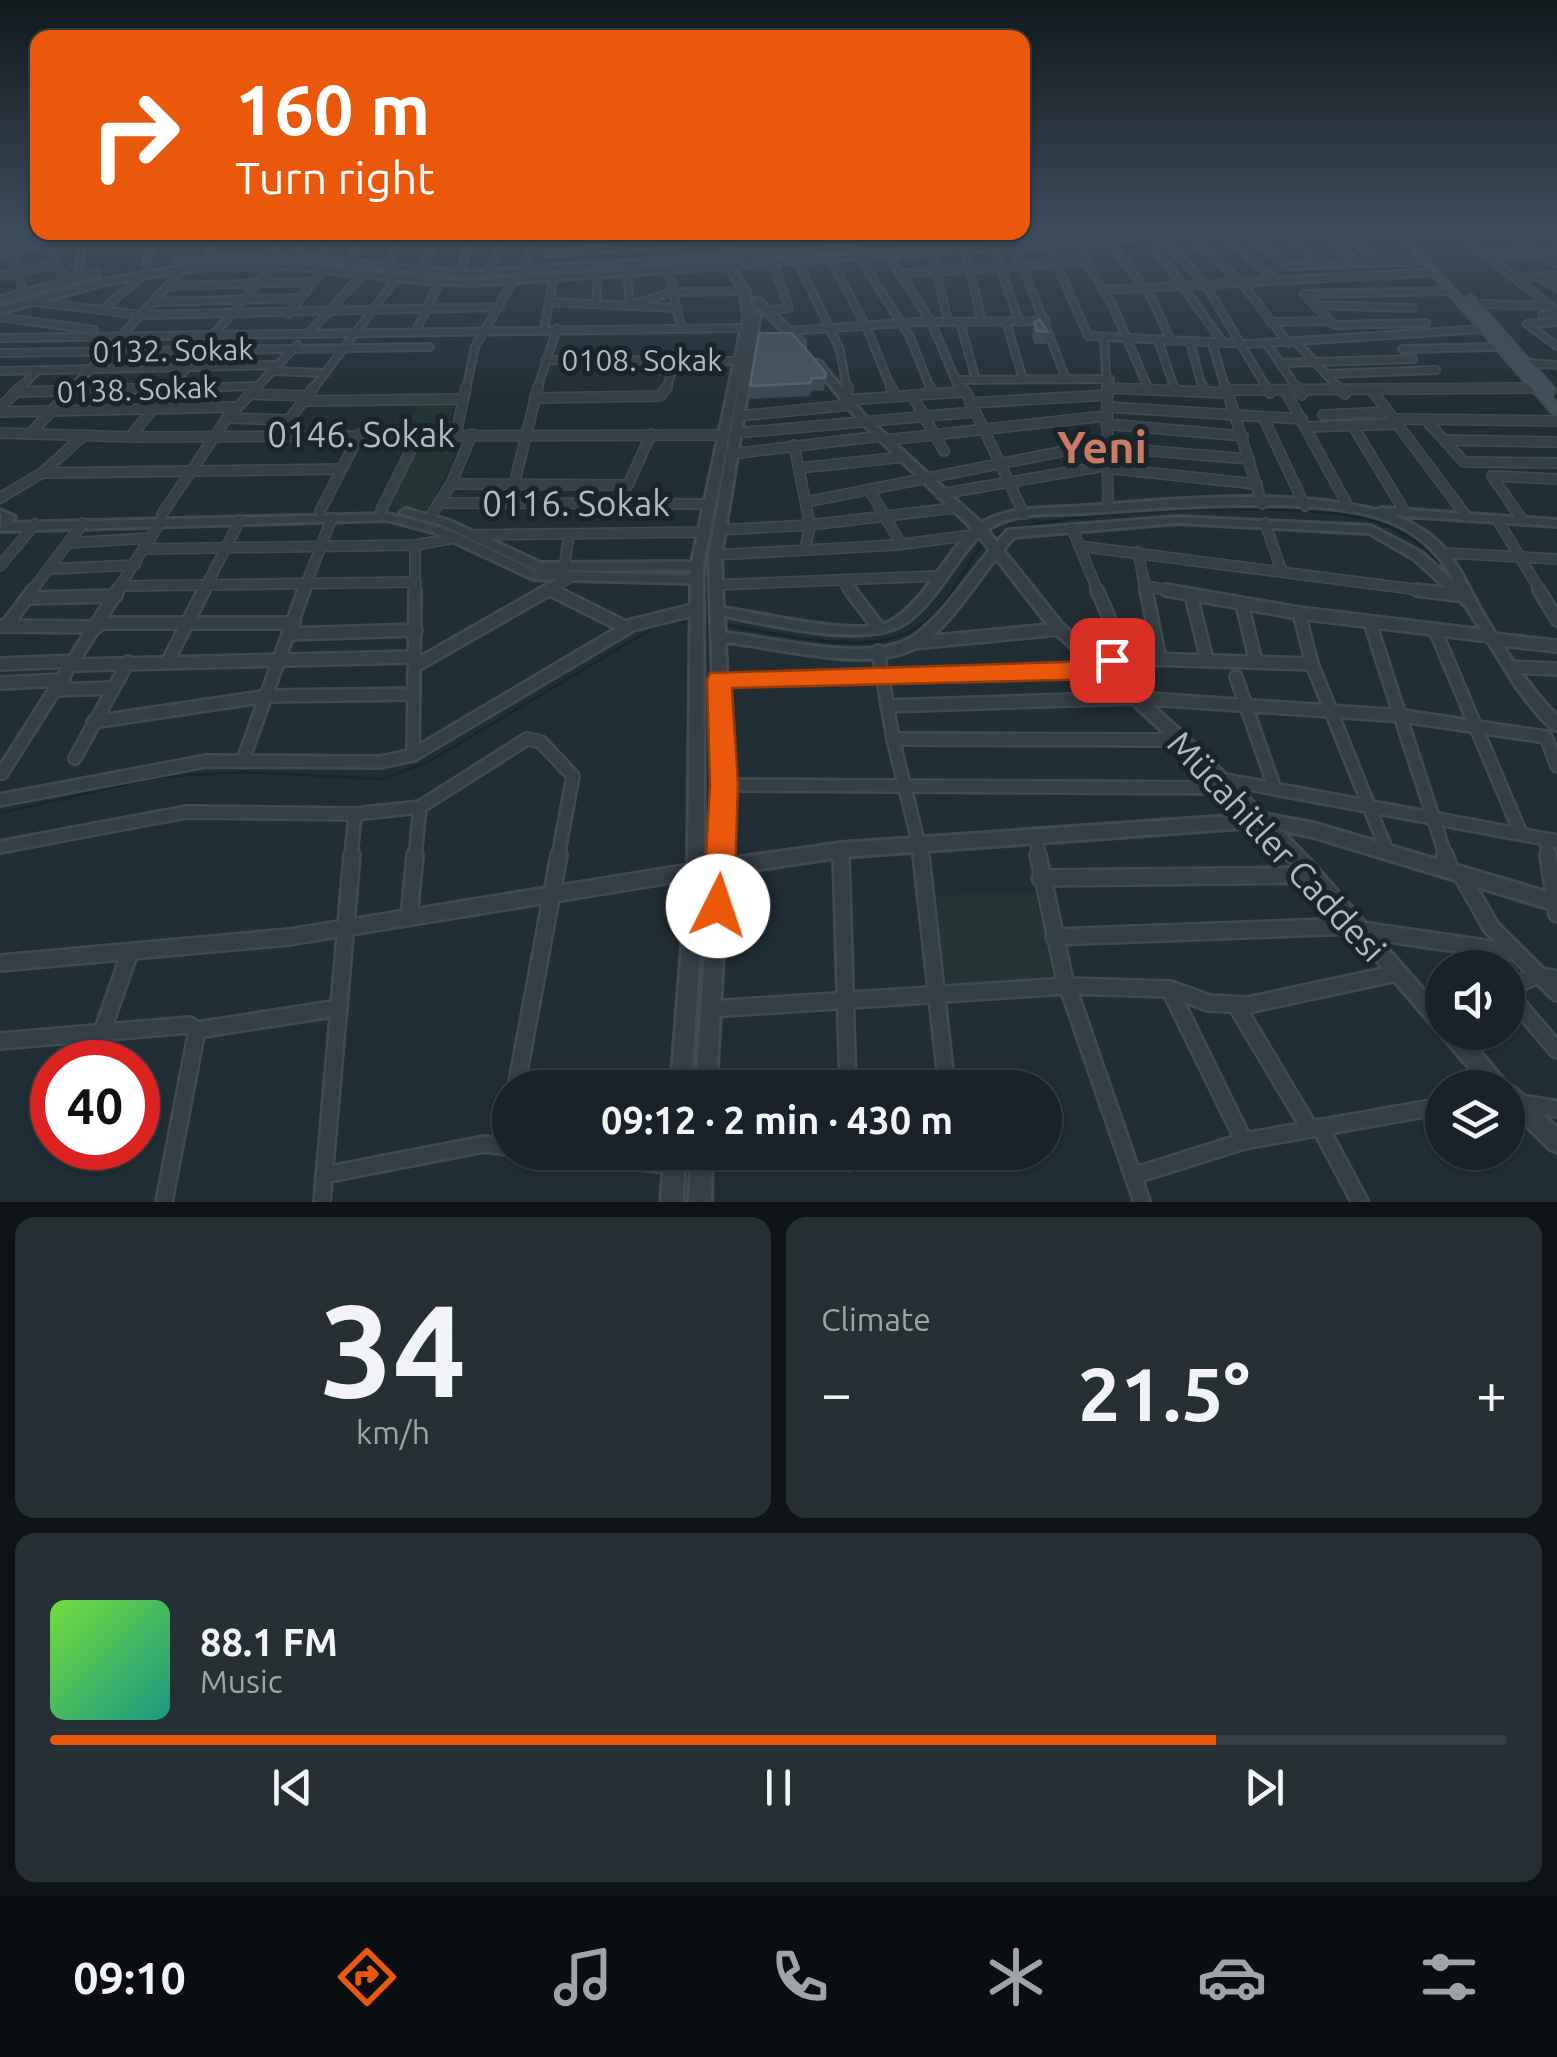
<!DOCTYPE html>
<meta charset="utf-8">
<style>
body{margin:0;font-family:Ubuntu,sans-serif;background:#262f34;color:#f1f3f6;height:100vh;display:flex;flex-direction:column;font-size:38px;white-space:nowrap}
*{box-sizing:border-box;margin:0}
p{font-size:32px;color:#9fa4a8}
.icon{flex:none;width:55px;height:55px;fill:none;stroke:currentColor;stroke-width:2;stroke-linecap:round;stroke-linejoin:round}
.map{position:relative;height:1202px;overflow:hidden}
.details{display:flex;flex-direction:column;gap:15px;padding:15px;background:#0e1316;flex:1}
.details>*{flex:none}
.banner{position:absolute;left:30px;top:30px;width:1000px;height:210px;border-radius:20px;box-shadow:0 2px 8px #0004,0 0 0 2px #373f45;background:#ea580c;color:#fff;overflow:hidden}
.tools{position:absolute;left:1425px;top:950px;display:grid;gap:20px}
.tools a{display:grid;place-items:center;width:100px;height:100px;border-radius:50%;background:#192228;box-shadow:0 2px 8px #0004,0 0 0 2px #373f45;font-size:50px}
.speed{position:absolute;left:30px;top:1040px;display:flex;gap:20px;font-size:50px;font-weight:700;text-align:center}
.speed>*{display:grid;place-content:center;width:130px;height:130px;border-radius:50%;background:#192228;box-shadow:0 2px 8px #0004,0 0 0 2px #373f45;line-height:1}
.speed .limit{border:15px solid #d22;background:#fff;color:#111}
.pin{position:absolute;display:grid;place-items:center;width:85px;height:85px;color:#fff;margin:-42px;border-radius:20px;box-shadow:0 5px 15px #0006}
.me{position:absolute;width:110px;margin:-55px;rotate:4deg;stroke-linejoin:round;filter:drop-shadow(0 0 8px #0008)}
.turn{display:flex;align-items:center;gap:35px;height:210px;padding:0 40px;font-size:45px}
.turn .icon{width:130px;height:130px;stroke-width:2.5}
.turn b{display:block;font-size:70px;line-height:85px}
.big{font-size:75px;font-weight:700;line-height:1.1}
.details .tile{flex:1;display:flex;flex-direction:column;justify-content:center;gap:15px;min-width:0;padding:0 35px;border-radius:20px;background:#262f34}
.details .dial{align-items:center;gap:0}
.dial b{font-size:130px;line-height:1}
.song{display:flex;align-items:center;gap:30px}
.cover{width:120px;height:120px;border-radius:15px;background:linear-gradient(135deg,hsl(100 70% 55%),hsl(170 70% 35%))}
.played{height:10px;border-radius:5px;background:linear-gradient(90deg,#ea580c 80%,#373f45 80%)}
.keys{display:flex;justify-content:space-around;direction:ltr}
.heat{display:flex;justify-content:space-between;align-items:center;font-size:55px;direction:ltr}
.details .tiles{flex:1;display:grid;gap:15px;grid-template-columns:1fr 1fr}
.tile:last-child{grid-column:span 2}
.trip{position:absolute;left:492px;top:1070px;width:570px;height:100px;border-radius:50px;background:#192228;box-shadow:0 2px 8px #0004,0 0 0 2px #373f45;font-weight:700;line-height:100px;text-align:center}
.menu{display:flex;height:160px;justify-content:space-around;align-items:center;background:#0a0e10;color:#9fa4a8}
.menu .icon{width:70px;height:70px}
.menu .current{color:#ea580c}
.menu b{font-size:45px;color:#f1f3f6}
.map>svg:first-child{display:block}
.green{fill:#233635}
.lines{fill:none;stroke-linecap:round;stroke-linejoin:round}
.stream{stroke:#162731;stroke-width:2.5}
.minor-far3-casing{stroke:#414b52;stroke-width:10}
.minor-far2-casing{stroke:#414b52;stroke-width:12}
.minor-far1-casing{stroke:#414b52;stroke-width:16}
.minor-casing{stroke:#414b52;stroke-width:20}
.tertiary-casing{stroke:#414b52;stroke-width:6}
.secondary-casing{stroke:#414b52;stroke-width:5}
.minor-far3{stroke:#353f46;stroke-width:6}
.minor-far2{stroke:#353f46;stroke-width:9}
.minor-far1{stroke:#353f46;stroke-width:11}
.minor{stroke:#353f46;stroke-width:15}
.tertiary{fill:#353f46;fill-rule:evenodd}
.secondary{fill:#434f58;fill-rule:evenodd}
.wall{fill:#3a4951}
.building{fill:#46555e;stroke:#57656d;stroke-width:2.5}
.route{fill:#ea580c;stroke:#983908;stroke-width:2.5}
.labels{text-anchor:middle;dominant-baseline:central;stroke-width:10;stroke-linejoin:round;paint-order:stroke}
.far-street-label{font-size:30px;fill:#afbac2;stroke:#1a242a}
.street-label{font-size:35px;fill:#afbac2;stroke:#1a242a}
.district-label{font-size:45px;font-weight:bold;fill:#c97b63;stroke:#1a242a}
</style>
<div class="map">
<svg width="1557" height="1202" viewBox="0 0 1557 1202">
<rect width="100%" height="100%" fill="#212e35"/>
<g class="green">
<path d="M455,401L448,429L406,430L417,404Z"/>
<path d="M423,439H449L458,446L429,509L390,506Z"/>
<path d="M1035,894L1054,976L941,986L933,895Z"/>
</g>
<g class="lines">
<g class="stream">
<path d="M757,260L1152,233"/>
<path d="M425,278L719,261"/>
<path d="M0,305C89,278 180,256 274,260C315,262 356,270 397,275"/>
<path d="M1548,367L1557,377"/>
<path d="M991,536C1058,508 1308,499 1377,522C1405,531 1426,548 1446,569"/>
<path d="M665,623L692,622"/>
<path d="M725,625C783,633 873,662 924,623C951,603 964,566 985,541"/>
<path d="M0,813L158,777L246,772L383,779L428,762L658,625"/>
</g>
<g class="minor-far3-casing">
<g id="minor-far3">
<path d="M4,233L24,293"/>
<path d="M45,233L54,264L68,280"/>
<path d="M872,233L876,247"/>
<path d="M913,233L944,243"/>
<path d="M982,233L996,239"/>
<path d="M1221,233L1275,280"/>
<path d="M1245,233L1288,266L1427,261"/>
<path d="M1283,233L1322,265"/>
<path d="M1321,233L1359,263"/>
<path d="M1343,233L1382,262"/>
<path d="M1457,233L1557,311"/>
<path d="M1503,233L1557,264"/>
<path d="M1187,234L1241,282L1288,343"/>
<path d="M213,235L269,233"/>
<path d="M1162,236L1205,284L1268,390"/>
<path d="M554,237L615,233"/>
<path d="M1463,238L1486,237"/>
<path d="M735,239L838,233"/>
<path d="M1108,240L1151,297L1171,341"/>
<path d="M1074,242L1112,304L1149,390"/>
<path d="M1048,244L1088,336L1250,344L1483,329"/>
<path d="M1015,247L1066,379"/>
<path d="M1155,247L1223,343"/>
<path d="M994,248L1019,322"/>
<path d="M965,250L982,322"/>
<path d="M932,252L948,322"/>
<path d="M548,253L683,243L680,233"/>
<path d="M0,254L106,233"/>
<path d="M888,255L931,322L960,390"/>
<path d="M1485,255H1557"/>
<path d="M269,256L281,233"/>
<path d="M294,257L305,233"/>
<path d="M859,257L910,337L931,390"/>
<path d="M209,258L213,233"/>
<path d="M830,259L866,326L892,390"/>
<path d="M320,260L334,233"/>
<path d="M798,262L840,350L847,390"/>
<path d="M146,264L155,233"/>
<path d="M350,264L364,233"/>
<path d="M388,268L401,233"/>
<path d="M522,270L535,233"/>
<path d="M668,270L681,328"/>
<path d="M421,272L437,233"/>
<path d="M489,272L505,233"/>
<path d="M627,273L630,305L673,292L747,291"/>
<path d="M460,274L473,233"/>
<path d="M899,274L1088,261"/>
<path d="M0,276L54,264"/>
<path d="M1538,277L1557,288"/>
<path d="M78,278L82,234"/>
<path d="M1514,278L1557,276"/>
<path d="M168,286L312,282"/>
<path d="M1104,290L1437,272"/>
<path d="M1304,294L1451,291"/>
<path d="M1304,294L1334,325L1426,323"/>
<path d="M28,301L142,315L500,307"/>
<path d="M154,302L300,298"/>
<path d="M549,302L678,308"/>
<path d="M596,302L598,275"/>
<path d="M1481,304L1550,306"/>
<path d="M1314,305L1412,308"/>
<path d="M102,310L146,273"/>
<path d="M768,311L789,308L773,263"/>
<path d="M289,314L323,269"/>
<path d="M1542,315H1557"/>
<path d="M0,317L94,330"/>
<path d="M960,322L976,380"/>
<path d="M1006,322L1023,379"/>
<path d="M1270,322L1328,321"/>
<path d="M1527,324L1557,346"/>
<path d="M1528,324L1557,322"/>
<path d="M544,328L554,277"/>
<path d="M417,329L439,283"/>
<path d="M789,331L917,322L1046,321"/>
<path d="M215,333L272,266"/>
<path d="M309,333L363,274"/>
<path d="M1104,336L1107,390"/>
<path d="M0,338L745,328"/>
<path d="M1158,340L1175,390"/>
<path d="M1190,342L1203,390"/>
<path d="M1212,343L1226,390"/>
<path d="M1297,343L1341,390"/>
<path d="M1267,344L1298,390"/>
<path d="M1402,349L1497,347"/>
<path d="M0,353L430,347"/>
<path d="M545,360L739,361"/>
<path d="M1518,362L1557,365"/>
<path d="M1281,363L1413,359"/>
<path d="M0,371L276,365"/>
<path d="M271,371L326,373"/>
<path d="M1327,374L1436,370"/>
<path d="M956,380L1110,379"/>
<path d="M1109,388L1147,390"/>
<path d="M18,390L37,371"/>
<path d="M71,390L183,269"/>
<path d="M113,390L257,386"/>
<path d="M169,390L204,346"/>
<path d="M254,390L297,345"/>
<path d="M312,390L396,279"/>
<path d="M466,390L475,347L513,281"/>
<path d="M537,390L557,328"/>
<path d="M666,390L675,361"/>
<path d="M1408,390L1536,388"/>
</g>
</g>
<g class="minor-far2-casing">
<g id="minor-far2">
<path d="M848,387L846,400L961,392"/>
<path d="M891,387L895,396"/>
<path d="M930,387L933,394"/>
<path d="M959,387L966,392L1024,514"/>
<path d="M1107,387L1108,508"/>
<path d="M1174,387L1175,391"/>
<path d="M1203,387L1204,392"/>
<path d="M1226,387L1262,504"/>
<path d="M1266,387L1270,393"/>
<path d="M1297,387L1302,395"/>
<path d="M1338,387L1345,394"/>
<path d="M1109,388L1229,393"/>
<path d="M1227,390L1536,388"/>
<path d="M16,392L213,387"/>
<path d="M1374,393L1467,517"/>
<path d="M249,394L308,396"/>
<path d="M1287,394L1349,508"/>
<path d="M912,395L944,451"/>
<path d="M535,398L660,396L667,387"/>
<path d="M304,401L463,399"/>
<path d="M970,403L1108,395"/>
<path d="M1107,407L1302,419"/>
<path d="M0,408L21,387"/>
<path d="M0,412L236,407"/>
<path d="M1323,415L1389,412"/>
<path d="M739,416L850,405"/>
<path d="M1263,417L1305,506"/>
<path d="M227,418L289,420"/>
<path d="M1394,419L1557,421"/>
<path d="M1425,419L1464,462L1557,463"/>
<path d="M1106,424L1243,436"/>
<path d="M1353,426L1405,512"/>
<path d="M1306,427L1398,424"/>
<path d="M0,433L135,437L723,435"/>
<path d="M31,433L74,387"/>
<path d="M736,433L974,412"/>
<path d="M278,434L314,387"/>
<path d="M456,434L466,387"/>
<path d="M130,437L171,387"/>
<path d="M886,440L1106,416"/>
<path d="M1444,440L1557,442"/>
<path d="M794,445L810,525L805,550"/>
<path d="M1104,447L1249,459"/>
<path d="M731,454L881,436"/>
<path d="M799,468L904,457"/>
<path d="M1105,468L1257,484"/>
<path d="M42,473L341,469"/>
<path d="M1492,476L1557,479"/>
<path d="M1492,476L1523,521"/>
<path d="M451,484L628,485L651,434"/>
<path d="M514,485L538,387"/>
<path d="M869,489L901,544"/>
<path d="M940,494L1104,466"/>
<path d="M0,498L42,473L84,435"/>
<path d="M806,502L1105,443"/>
<path d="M442,503L710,504"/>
<path d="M381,510L419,434"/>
<path d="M320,511L360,434"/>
<path d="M162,514L227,418L257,387"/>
<path d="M430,517L451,484L472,434"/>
<path d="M1497,519L1541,592"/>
<path d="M1265,523L1282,572"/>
<path d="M1072,528L1098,592"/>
<path d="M718,530L810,525L954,508"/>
<path d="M471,535L704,532"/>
<path d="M68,543L151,538"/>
<path d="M1079,546L1436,592"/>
<path d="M145,549L415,545L455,538"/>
<path d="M1138,552L1146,592"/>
<path d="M1446,553L1557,559"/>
<path d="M715,555L896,545L973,535"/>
<path d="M0,566L35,524"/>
<path d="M49,569L135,565"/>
<path d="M564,570L569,534"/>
<path d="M842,580L851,592"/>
<path d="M714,585L939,576"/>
<path d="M122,586L416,582"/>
<path d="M1144,586L1180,592"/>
<path d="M549,589L556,592"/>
<path d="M31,592L83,523"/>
<path d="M116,592L161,521"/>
<path d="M203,592L240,520"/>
<path d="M303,592L332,518"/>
<path d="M415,592V545"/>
<path d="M544,592L569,578"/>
</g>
</g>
<g class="minor-far1-casing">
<g id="minor-far1">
<path d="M551,590L627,628"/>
<path d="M850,590L879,628"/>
<path d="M1146,590L1160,659"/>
<path d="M1166,590L1299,613L1490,636"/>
<path d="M1417,590L1457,595"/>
<path d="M1539,590L1557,620"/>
<path d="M1191,595L1207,660"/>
<path d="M27,598L116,596"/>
<path d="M1242,604L1256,662"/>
<path d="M1299,613L1312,664L1387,851"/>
<path d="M100,623H294"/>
<path d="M1370,623L1446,857"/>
<path d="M1,626L97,627"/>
<path d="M6,626L33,590"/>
<path d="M1435,630L1521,834"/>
<path d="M290,634L416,630"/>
<path d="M1492,639L1557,646"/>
<path d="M914,643L1059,629"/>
<path d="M878,651L893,739L922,857"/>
<path d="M1113,658L1312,664"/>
<path d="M168,661L204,590"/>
<path d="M0,664L76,661"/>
<path d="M74,665L415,657"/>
<path d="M415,666L548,590"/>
<path d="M1510,667L1557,669"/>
<path d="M1236,677L1275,789"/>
<path d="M719,680L1102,670C1124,642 1110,620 1097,590"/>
<path d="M0,683L64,680"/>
<path d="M57,690L113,688"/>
<path d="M887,706L1134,698L1403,716L1546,737L1557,766"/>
<path d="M93,722L268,696L414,694"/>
<path d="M893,739L1181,740"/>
<path d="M413,755L415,590"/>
<path d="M75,758L128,662"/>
<path d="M243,760L304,590"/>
<path d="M2,773L118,590"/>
<path d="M1221,779L1557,841"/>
<path d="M724,785L1229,788"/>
<path d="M0,800L206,761L380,762L413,755L632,625L697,609"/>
<path d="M1036,836L1039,857"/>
<path d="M1546,839L1549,857"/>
<path d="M0,847L186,812L355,814L420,807"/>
<path d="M841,850V857"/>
<path d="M351,857L355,814"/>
<path d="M415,857L420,807L527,739L541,742L573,776L558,857"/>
</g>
</g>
<g class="minor-casing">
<g id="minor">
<path d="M841,855L848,1088"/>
<path d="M921,855L947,1088"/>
<path d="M1038,855L1064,976L1142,1202"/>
<path d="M1445,855L1450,869"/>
<path d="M1548,855L1557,914"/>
<path d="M1461,874L1491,927L1557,993"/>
<path d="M1040,878L1313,875"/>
<path d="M409,917L415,855"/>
<path d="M1361,930L1513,952"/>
<path d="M1054,937L1354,926"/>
<path d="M0,963L289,937L696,871"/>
<path d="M1508,989L1537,975L1557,979"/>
<path d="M1170,990L1244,1141L1442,1106"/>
<path d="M1508,993L1557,1050"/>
<path d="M1236,1005L1310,1129"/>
<path d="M711,1009L1067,986L1170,989L1209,1003L1248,1005L1397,973"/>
<path d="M197,1030L339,1008"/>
<path d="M102,1032L130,952"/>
<path d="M0,1041L189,1025L197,1030L164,1202"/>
<path d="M516,1088L559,855"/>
<path d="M1523,1103L1557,1109"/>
<path d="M1320,1127L1360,1202"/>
<path d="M505,1147L510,1118"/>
<path d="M556,1152L674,1166"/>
<path d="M849,1152V1163"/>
<path d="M324,1175L484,1144L510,1147"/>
<path d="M1133,1176L1244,1141"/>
<path d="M322,1202L352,855"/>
</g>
</g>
<g class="tertiary-casing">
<g id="tertiary">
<path d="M719,233H727L731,254H740L729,233H737L747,253L1023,235L1027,237L1023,239L749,258L752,262L1167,233H1205L1202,235L734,267L749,293L752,314L756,312L760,315L721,555L723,608C761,613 850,635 884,624C894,621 902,614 910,606C934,583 948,552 973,529L857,418L812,363L817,360L820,361L863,414L981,523C1012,505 1051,509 1086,506C1177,499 1286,488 1376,510L1381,508L1557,520V526L1393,515C1455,539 1457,571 1488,622C1508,656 1530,688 1557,716V730L1552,729L1539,716L1517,688L1466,606L1414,559L1369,533L1178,523L1014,537L1003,550L1062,624L1192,741L1265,814L1313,823L1557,895V911L1313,837L1281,830L1310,860L1442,1011V1032H1463L1509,1086L1515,1088L1557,1128V1152L1550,1149L1508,1108V1088H1487L1298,870L1257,827L841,857L727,874L716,1088H696L710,876L704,877L691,1088H671L688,871L691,583L533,579L433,532L387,520L0,531L2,518L0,510L15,517L9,523L387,514L441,527L535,571L691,575V570L539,571L442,525L402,514L400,512L406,509L450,521L541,563L692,562L744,317L741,293L727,268L471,285L425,283L287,268L214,269L178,272L106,284L0,313V307L106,279L178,267L214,264H287L425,278L471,281L725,263L724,259L468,276L284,258L180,263L176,261L180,259L284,254L468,272L723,255ZM742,258L744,262L732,263L731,259ZM744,357L709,555L716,785L711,862L704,863L703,566ZM1250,505C1325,506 1418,503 1454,582L1422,553L1371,526L1178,517L1011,530L1007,531L997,542L987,530C1014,510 1054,515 1086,513C1141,509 1195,505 1250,505ZM979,536L990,550C966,578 944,614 914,636C873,665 773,637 725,633L724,616C771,624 873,652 911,619C939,596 955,561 979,536ZM996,558L1052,630L1182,749L1245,815L841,843L728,859L732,785L725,642C779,647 870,675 919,646C946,630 976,583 996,558Z"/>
<path d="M1539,233H1548L1557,237V242Z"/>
<path d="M96,271H99V275L0,302V297Z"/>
<path d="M754,299H760L804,342V346H798L754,303Z"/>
<path d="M665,1152H685L683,1202H661Z"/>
<path d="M692,1152H712L711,1202H689Z"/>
</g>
</g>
<g class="secondary-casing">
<path id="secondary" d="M1396,233H1404L1525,369L1465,298L1472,296L1554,389V393H1547L1557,404V414L1553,413Z"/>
</g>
<use href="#minor-far3" class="minor-far3"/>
<use href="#minor-far2" class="minor-far2"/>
<use href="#minor-far1" class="minor-far1"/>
<use href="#minor" class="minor"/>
<use href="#tertiary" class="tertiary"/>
<use href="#secondary" class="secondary"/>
</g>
<g class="wall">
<path d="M1034,323L1048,332L1045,344H1034L1032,336Z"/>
<path d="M826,373L824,391L812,390L810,396L750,399V386Z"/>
</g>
<g class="building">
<path d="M1039,319L1048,332L1037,331L1034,323Z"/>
<path d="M759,333H792L826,373L825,378H812L810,383L750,386Z"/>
</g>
<linearGradient id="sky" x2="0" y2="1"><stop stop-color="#12191d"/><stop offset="0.58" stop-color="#3d4c5c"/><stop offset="1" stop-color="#3d4c5c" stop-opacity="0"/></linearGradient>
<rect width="1557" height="401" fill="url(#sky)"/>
<path class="route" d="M1112,651L1124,660L1111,676L1102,679L732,688L738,785L734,906L729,915L718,919L707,915L703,906L710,785L707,680L710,673L1096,661Z"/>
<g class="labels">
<g class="far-street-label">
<text transform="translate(173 350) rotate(-1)">0132. Sokak</text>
<text x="642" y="360">0108. Sokak</text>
<text transform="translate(137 389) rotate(-2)">0138. Sokak</text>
</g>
<g class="street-label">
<text x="361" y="434">0146. Sokak</text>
<text x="576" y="503">0116. Sokak</text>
<text transform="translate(1277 846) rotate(47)">Mücahitler Caddesi</text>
</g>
<g class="district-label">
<text x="1102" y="446">Yeni</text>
</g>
</g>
</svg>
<div class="tools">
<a><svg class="icon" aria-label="sound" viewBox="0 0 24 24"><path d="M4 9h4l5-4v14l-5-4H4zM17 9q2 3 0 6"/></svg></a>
<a><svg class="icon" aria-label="layers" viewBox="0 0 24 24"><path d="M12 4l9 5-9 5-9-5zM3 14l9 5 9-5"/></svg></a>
</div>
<div class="speed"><div class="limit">40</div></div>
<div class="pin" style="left:1112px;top:660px;background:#d93025"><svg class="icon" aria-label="arrive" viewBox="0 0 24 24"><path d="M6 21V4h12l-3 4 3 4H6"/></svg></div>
<svg class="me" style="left:718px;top:906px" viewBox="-20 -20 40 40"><circle r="19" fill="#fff"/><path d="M0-13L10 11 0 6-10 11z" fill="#ea580c"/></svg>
<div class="trip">09:12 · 2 min · 430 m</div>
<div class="banner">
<div class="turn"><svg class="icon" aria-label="right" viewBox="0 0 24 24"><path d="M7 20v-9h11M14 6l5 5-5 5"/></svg><div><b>160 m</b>Turn right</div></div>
</div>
</div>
<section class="details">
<div class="tiles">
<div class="tile dial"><b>34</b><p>km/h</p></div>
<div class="tile"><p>Climate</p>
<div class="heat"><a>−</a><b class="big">21.5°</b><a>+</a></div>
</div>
<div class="tile">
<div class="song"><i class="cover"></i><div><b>88.1 FM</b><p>Music</p></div></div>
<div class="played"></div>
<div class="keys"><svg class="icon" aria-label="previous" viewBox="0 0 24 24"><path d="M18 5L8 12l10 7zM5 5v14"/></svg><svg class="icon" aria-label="pause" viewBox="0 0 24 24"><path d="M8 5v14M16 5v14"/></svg><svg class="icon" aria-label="next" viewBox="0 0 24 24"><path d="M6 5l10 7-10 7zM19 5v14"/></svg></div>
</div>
</div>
</section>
<nav class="menu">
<b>09:10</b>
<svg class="icon current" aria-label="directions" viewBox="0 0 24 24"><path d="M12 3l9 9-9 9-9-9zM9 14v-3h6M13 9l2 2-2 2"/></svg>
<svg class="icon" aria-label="music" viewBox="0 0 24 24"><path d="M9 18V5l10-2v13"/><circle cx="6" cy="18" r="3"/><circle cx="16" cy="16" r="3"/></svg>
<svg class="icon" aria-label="phone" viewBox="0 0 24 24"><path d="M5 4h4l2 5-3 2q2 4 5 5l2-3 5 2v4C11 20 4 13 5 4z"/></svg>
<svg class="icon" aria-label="climate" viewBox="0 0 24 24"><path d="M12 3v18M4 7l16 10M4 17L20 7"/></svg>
<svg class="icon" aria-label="car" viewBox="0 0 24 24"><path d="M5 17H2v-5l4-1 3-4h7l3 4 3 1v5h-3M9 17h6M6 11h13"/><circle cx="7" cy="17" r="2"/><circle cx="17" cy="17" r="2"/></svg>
<svg class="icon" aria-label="filters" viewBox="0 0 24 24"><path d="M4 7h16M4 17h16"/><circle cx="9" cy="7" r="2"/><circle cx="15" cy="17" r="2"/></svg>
</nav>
